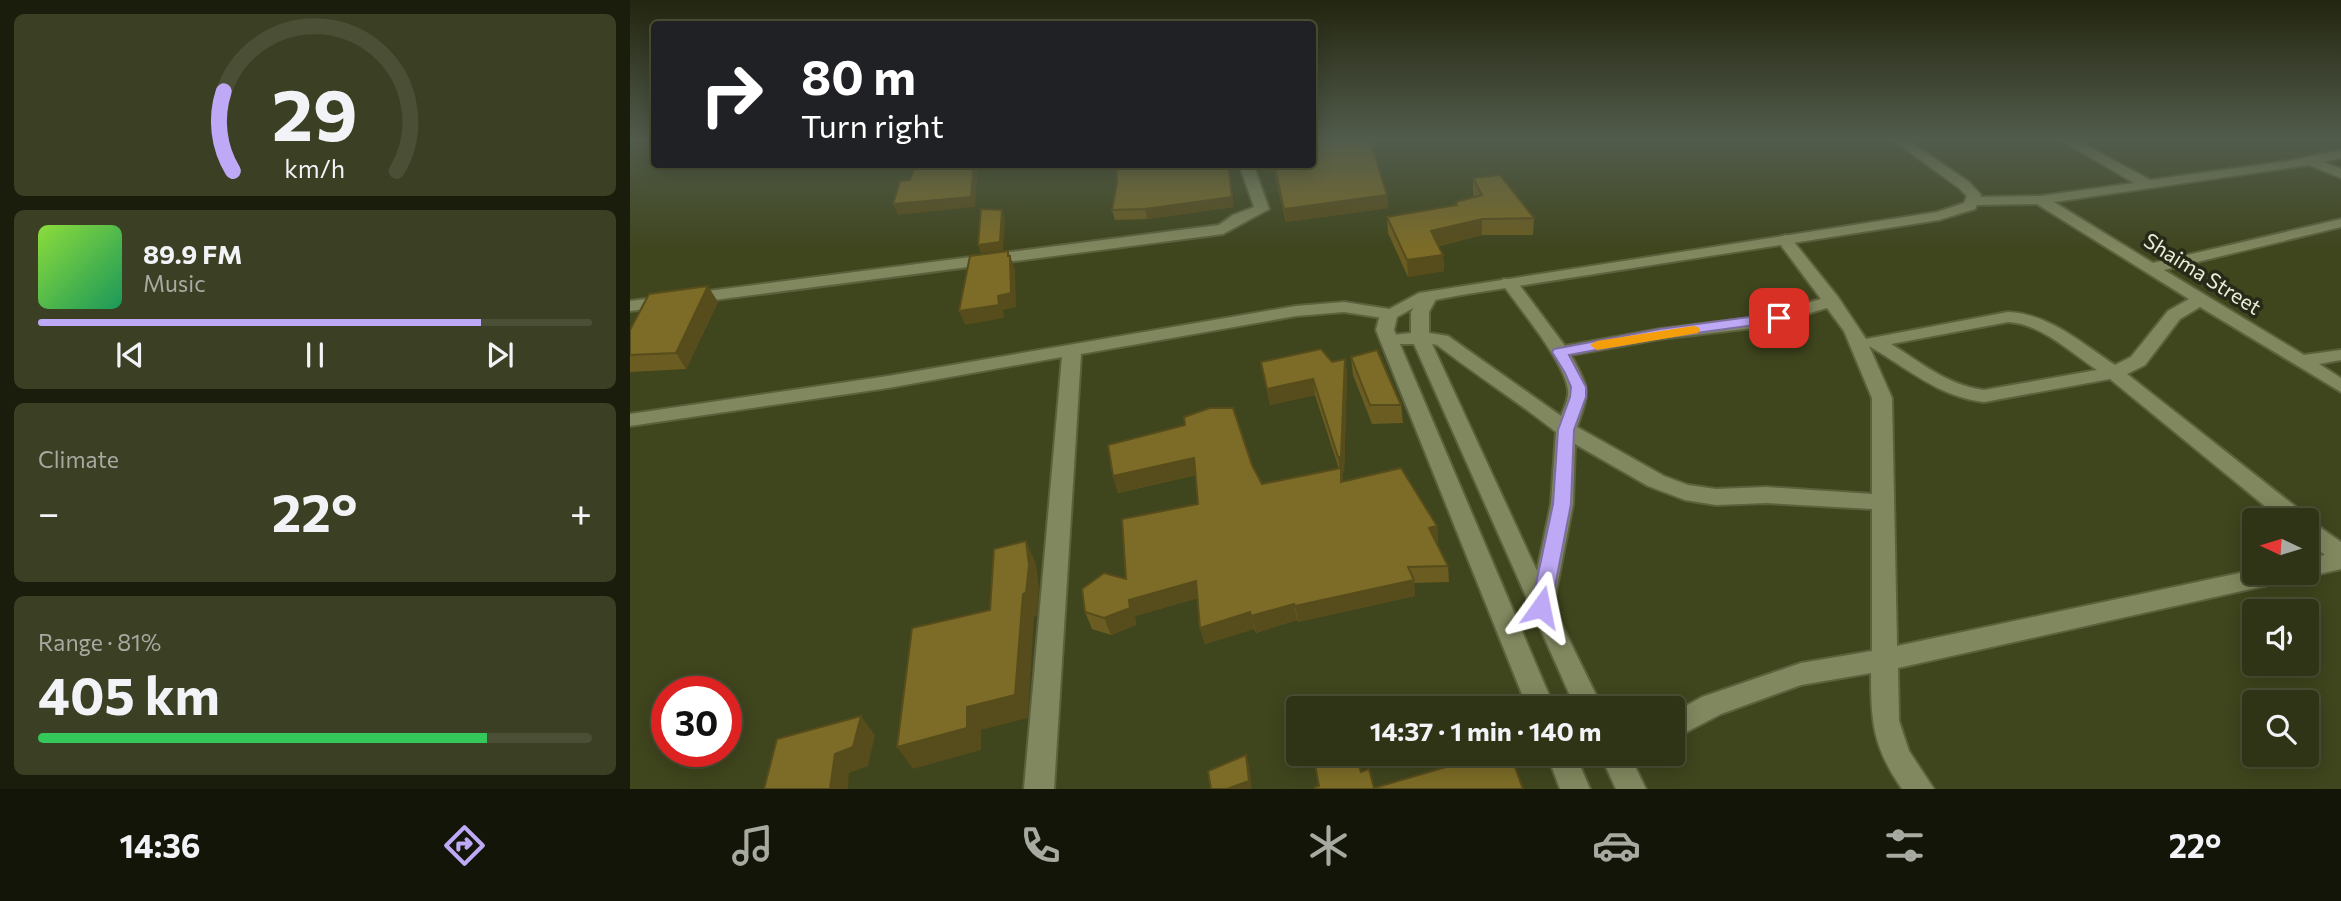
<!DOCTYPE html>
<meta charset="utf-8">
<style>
body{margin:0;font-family:Commissioner,sans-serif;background:#3b3f23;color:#f1f3f6;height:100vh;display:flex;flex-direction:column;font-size:26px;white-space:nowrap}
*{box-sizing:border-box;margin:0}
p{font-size:23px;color:#a7aaa1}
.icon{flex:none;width:38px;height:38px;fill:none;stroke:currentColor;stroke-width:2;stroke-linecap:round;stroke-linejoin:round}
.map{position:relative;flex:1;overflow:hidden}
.sheet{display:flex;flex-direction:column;gap:14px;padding:14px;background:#1a1d0c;width:630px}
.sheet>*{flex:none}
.banner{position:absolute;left:21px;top:21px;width:665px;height:147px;border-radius:7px;box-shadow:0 4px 18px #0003,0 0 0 2px #4a4f35;background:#202124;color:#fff;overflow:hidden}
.needle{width:46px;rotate:274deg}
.buttons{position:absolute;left:1612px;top:508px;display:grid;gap:14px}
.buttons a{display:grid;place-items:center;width:77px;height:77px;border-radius:7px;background:#2f3416;box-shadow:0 4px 18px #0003,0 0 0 2px #4a4f35;font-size:35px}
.speed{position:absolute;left:21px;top:676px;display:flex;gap:14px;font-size:35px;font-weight:700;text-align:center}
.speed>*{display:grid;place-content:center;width:91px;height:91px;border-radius:50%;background:#2f3416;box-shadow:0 4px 18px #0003,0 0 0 2px #4a4f35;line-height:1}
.speed .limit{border:10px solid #d22;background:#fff;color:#111}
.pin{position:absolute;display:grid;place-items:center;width:60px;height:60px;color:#fff;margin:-30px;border-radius:14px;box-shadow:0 4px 10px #0006}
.me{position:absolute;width:77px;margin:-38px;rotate:12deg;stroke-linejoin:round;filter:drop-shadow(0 0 5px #0008)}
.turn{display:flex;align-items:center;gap:24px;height:147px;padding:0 35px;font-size:32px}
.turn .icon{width:91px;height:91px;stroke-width:2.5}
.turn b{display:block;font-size:49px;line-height:60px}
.big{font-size:52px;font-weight:700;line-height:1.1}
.sheet .widget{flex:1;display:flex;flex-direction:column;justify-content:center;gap:10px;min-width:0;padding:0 24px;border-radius:10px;background:#3b3f23}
.sheet .dial{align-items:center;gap:0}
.dial svg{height:182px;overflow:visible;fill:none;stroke:#4a4f35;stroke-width:7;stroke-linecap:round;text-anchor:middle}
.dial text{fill:#f1f3f6;stroke:none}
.song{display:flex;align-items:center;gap:21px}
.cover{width:84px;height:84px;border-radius:10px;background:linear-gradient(135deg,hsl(90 70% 55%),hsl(150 70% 35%))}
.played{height:7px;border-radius:4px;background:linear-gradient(90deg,#bda9f5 80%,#4a4f35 80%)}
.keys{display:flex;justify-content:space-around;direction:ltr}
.heat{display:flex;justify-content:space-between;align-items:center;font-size:38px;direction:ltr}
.charge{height:10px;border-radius:5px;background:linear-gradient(90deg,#34c759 81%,#4a4f35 0)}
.trip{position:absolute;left:656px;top:696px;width:399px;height:70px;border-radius:7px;background:#2f3416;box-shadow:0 4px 18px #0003,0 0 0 2px #4a4f35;font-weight:700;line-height:70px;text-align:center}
.tabs{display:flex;height:112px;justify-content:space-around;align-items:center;background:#131509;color:#a7aaa1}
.tabs .icon{width:49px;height:49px}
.tabs .selected{color:#bda9f5}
.tabs b{font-size:32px;color:#f1f3f6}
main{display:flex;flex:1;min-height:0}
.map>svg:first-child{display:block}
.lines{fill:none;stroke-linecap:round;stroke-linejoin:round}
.minor-casing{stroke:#5c613d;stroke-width:4}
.tertiary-casing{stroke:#5c613d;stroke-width:4}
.minor{fill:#81885f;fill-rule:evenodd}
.tertiary{fill:#81885f;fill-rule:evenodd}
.wall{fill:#6b5d22}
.shaded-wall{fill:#574c1b}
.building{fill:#7c6c27;stroke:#574c1b;stroke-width:2}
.route{fill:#bda9f5;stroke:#7b6e9f;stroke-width:2}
.slow{fill:#f59e0b}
.labels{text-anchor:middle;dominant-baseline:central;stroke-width:7;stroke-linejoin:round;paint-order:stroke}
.street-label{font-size:21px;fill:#e8edd6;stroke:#272a18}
</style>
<main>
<section class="sheet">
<div class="widget dial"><svg viewBox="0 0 100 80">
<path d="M14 69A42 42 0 1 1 86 69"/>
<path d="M14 69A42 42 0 0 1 10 34" stroke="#bda9f5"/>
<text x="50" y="56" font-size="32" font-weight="700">29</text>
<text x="50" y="72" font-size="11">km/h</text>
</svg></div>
<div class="widget">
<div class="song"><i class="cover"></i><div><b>89.9 FM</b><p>Music</p></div></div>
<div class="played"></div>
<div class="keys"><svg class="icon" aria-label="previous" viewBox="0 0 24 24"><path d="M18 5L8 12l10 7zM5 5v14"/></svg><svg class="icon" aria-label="pause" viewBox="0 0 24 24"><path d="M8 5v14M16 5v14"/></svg><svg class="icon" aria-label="next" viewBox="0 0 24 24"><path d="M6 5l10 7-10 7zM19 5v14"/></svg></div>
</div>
<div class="widget"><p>Climate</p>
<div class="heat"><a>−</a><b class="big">22°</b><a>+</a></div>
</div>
<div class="widget"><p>Range · 81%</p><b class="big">405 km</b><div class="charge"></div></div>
</section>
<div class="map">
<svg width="1711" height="789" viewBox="0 0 1711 789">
<rect width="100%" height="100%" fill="#3f451d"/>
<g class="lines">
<g class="minor-casing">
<g id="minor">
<path d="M1431,140H1446L1520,180L1658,161L1711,150V158L1694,162L1711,169V178L1679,165L1424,202L1523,263L1711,219V227L1534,270L1674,355L1711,350V360L1689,364L1711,378V392L1570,307L1550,319L1515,365L1497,374L1675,514L1678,519L1711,542V569L1676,577L1667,573L1664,578L1656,581L1268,668L1269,721L1279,751L1304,789H1272C1243,747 1241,722 1241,673L1171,685L1091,714L1043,739V713L1072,697L1171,663L1242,651V509L1136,503L1086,505L1055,500L1018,486L945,444L943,504L923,607L973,709H946L784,344H753L750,340L753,336L781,333V312L793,293H805L807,297L799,312V333L818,336L931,416C934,408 939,399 938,390C935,362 888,307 871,282L873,279H885L935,346L1030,329L1130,317L1191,299L1147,240L1155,235L1160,237L1208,297L1236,339L1378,312C1420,314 1451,343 1485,365L1501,357L1538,311L1559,299L1407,204L1344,205L1337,201L1344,197L1410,196L1504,183ZM1197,308L1214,331L1242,398V494L1136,487L1086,489L1058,485L1034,476L947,427C960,389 960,391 941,355L1030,339L1132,327ZM1378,322C1412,324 1440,352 1467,370L1354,390C1319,386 1290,362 1261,344ZM802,344L807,345C846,375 887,401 926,432L921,504L907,571ZM1239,346C1277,368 1309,397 1354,402L1480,379L1652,520H1676V540L1695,555L1676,559V572H1624V570L1267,646L1262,398Z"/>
<path d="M609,164H623L639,209L593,234L0,311V301L589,225L603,215L624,207Z"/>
<path d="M714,302L759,309L768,314L759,319L714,312L666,316L451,354L424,789H394L432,357L258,388L0,426V414L258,376L666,306Z"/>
<path d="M970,754H999L1016,789H986Z"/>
</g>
</g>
<g class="tertiary-casing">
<g id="tertiary">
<path d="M1263,140H1277L1339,182L1351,195L1345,209L1309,220L831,295L794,302L767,317L764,330L925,709H898L746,330L750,314L789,293L1307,212L1334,203L1337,196L1329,188Z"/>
<path d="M917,754H945L960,789H930Z"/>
</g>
</g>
<use href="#minor" class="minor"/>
<use href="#tertiary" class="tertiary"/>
</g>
<g class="wall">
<path d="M635,164H682L757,195L758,208L656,222L644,172L636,173Z"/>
<path d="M843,178L904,218L903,235H852L809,246L813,255L814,271L778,277L758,233L757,217L826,206V202L844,197L843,194Z"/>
<path d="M604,207L517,219L485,220L482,210Z"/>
<path d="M88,302L56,369L0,372V330Z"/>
<path d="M721,357L771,405L773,423L742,424L723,375Z"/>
<path d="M715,359L717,374L714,473H712L713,481L807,526L808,543H807L818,566L819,582L784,583L785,596L668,622L667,620L626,633L624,629L575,644L570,628L568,598L505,616L506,625L481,635L462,629L455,612L496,579L568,504L566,475L488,493L483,476L622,465L632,484L709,469L685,395L640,405L631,362H702Z"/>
</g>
<g class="shaded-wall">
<path d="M344,164H348L345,207L268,215L263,204Z"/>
<path d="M599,164L604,207L517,219L515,209Z"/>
<path d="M635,164H643L644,172L636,173Z"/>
<path d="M757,195L758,208L656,222L654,209Z"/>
<path d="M372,210L375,218L373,250L351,253L348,245Z"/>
<path d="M852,219V235L802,247L801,231Z"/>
<path d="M378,251L385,269L386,307L373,310L374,318L335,325L329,311L368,296L378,256Z"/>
<path d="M813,255L814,271L778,277L777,260Z"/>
<path d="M78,286L88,302L56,369L46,353Z"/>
<path d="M715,359L717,374L714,473H712L713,485V498L708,457Z"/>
<path d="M683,379L685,395L640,405L637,389Z"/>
<path d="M564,458L568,474L488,493L483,476Z"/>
<path d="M807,526L808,543L800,544L799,528Z"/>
<path d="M396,541L406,564L409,588L407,616L404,617L398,718L351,730V750L283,769L267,747L337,707Z"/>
<path d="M784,580L785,596L668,622L665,606Z"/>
<path d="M566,581L571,597L505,616L506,625L481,635L474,618L499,600Z"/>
<path d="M664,604L667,620L626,633L621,616Z"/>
<path d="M620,612L624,629L575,644L570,628Z"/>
<path d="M231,716L245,735L238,766L219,773L218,789H200L205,754Z"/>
<path d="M616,755L619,765L622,789H597Z"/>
</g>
<g class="building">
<path d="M682,140H740L757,195L654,209L644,164H682Z"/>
<path d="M286,164H344L341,197L263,204L270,181L280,180Z"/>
<path d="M486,164H598L602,197L515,209L482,210L487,183Z"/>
<path d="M870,175L904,218L852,219L801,231L813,255L777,260L757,217L827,205L826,202L852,195L843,178Z"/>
<path d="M351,209L372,210L370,242L348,245Z"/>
<path d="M378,251V256H380L381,293L368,296L369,305L329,311L340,256Z"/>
<path d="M78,286L46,353L0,355V330L19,294Z"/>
<path d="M691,349L702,362L715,359L711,457H708L683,379L637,389L631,362Z"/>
<path d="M747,350L771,405H740L721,357Z"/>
<path d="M580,408H603L622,465L632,484L711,468V482L771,468L807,526L799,528L818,566L778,567L784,580L665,606L664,604L621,616L620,612L570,628L566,581L499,600L500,608L474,618L455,612L452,589L474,573L496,579L492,519L568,504L564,458L483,476L478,445L555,425L554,417Z"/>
<path d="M396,541L399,565L396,593L393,594L385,695L337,707V728L267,747L282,628L360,610L364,549Z"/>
<path d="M231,716L223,747L205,754L200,789H134L147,739Z"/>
<path d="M683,754H725L731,772L739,769L744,788L861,754H880L893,789H685V787L689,786Z"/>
<path d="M616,755L619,781L597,789H581L578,771Z"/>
</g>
<linearGradient id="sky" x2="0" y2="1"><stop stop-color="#232610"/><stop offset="0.56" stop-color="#525c4c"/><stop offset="1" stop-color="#525c4c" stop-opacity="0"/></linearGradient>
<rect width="1711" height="250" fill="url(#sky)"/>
<path class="route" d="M1149,313L1156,318L1154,321L1030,338L939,355L956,387V397L944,430L941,504L921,607L918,613L911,616L904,613L901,607L923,504L928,430L940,397L941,387L935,373L922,352L924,349L1030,329Z"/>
<path class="slow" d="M1063,326L1068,327L1070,330L1068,333L967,350L960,345L967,341Z"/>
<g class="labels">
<g class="street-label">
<text transform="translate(1573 273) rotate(32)">Shaima Street</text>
</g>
</g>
</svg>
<div class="buttons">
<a><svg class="needle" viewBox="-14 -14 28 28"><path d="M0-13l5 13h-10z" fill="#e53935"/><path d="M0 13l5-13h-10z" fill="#a7aaa1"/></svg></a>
<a><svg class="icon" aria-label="sound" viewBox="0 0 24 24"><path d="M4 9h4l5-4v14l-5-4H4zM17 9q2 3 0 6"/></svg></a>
<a><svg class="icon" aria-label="search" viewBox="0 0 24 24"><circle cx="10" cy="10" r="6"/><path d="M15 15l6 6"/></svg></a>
</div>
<div class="speed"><div class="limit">30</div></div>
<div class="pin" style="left:1149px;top:318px;background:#d93025"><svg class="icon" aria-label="arrive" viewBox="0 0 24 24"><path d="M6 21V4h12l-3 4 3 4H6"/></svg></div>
<svg class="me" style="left:911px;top:607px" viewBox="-20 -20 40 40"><path d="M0-17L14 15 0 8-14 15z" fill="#bda9f5" stroke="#fff" stroke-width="4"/></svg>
<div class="trip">14:37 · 1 min · 140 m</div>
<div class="banner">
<div class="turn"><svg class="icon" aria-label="right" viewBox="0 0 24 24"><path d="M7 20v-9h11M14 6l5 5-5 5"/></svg><div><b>80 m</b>Turn right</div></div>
</div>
</div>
</main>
<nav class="tabs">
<b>14:36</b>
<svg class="icon selected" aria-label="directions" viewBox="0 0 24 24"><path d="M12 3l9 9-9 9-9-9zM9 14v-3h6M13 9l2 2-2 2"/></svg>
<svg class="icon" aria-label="music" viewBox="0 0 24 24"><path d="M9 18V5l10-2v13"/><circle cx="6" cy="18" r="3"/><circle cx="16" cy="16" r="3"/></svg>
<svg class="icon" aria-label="phone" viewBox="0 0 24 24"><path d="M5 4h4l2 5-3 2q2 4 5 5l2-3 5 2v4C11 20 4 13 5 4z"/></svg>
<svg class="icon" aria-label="climate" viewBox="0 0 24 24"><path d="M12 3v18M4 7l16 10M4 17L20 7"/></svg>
<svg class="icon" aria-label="car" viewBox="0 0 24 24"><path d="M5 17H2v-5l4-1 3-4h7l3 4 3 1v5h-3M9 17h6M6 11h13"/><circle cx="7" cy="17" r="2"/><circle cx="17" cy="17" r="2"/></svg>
<svg class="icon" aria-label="filters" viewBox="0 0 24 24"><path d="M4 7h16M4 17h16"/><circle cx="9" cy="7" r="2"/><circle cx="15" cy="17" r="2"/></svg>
<b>22°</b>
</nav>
